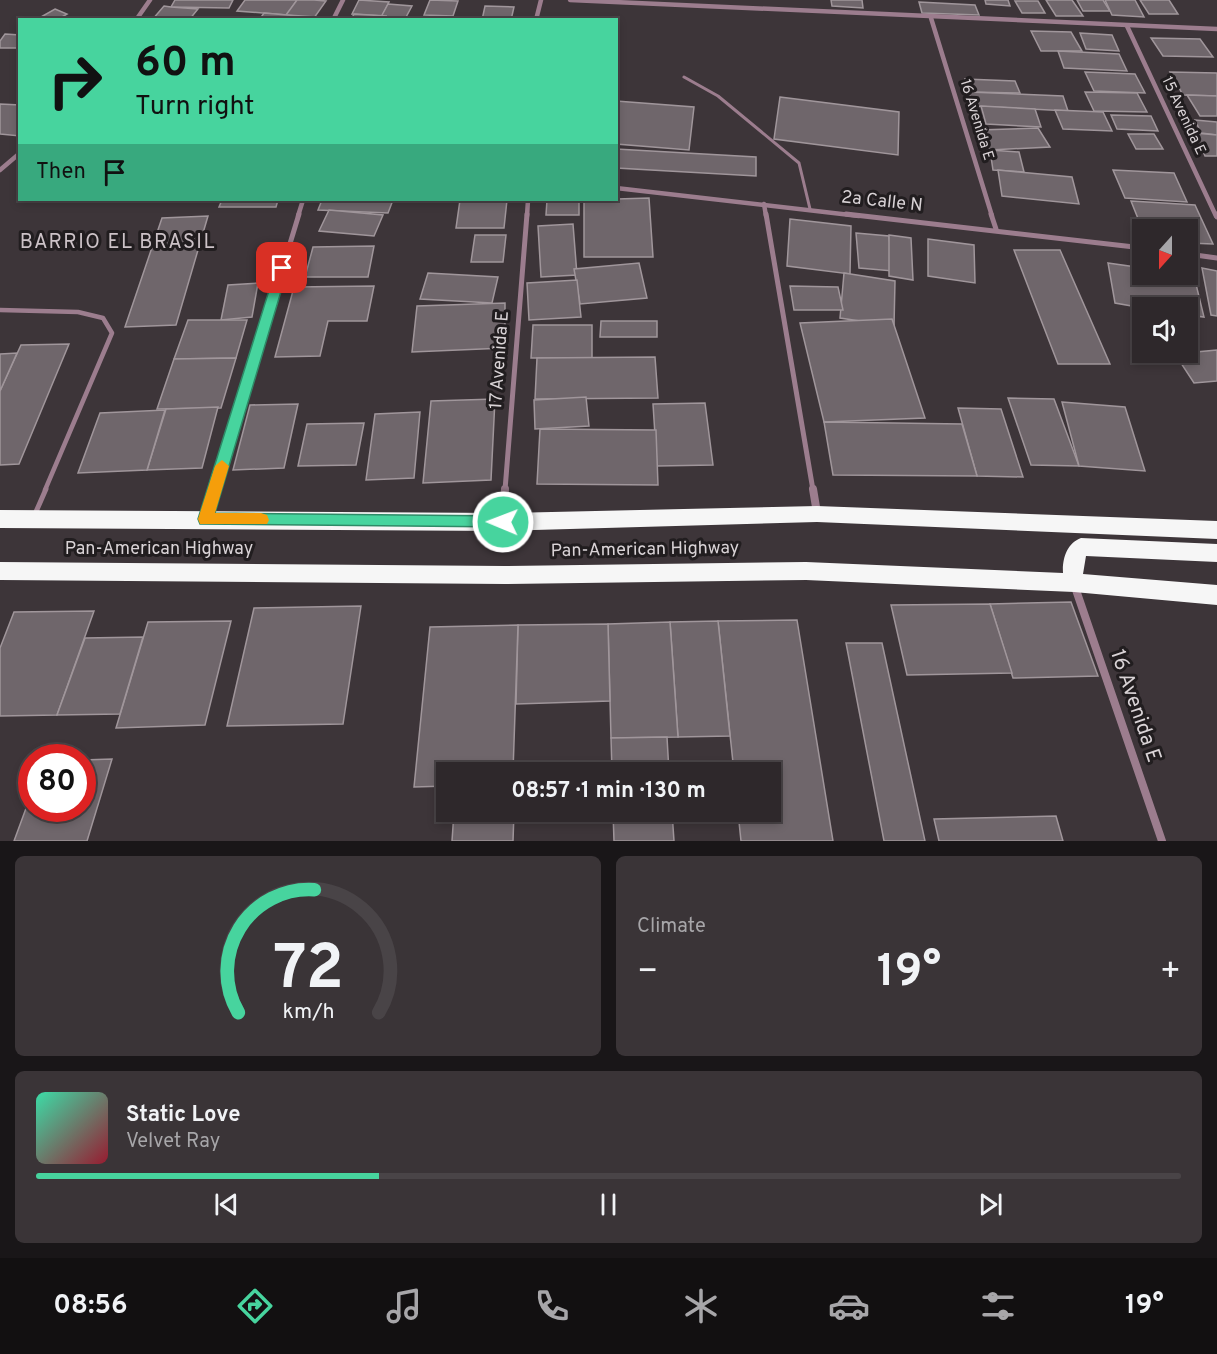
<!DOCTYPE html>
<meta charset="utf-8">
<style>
body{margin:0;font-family:Overpass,sans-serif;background:#3a3437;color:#f1f3f6;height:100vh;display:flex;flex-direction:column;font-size:22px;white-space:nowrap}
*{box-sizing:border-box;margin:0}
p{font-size:20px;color:#a7a6a9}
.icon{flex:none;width:33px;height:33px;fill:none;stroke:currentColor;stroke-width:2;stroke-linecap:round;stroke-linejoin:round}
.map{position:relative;height:841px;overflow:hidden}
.side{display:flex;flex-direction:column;gap:15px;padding:15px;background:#191618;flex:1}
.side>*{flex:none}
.hud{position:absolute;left:18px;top:18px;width:600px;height:183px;border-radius:0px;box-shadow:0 3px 9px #0003,0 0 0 2px #494447;background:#47d49e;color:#111;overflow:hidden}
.needle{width:39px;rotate:201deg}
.tools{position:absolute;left:1132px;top:219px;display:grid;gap:12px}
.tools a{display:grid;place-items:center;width:66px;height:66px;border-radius:0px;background:#2e282b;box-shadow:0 3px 9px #0003,0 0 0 2px #494447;font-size:30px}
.speed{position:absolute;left:18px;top:744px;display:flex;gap:12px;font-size:30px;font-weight:700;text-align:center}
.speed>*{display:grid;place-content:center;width:78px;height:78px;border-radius:50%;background:#2e282b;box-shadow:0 3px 9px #0003,0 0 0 2px #494447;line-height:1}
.speed .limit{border:9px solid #d22;background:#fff;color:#111}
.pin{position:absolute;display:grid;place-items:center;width:51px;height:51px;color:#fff;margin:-26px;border-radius:12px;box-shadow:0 3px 9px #0006}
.me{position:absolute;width:66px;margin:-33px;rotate:271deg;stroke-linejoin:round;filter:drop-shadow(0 0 4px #0008)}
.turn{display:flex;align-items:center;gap:21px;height:126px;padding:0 18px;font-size:27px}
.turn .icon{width:78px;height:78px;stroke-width:2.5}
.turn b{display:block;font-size:42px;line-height:51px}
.then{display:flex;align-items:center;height:57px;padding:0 18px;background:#0003;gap:12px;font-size:22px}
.big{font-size:45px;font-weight:700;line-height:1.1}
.side .tile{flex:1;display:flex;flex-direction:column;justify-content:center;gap:9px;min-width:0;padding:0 21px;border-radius:9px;background:#3a3437}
.side .dial{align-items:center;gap:0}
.dial svg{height:156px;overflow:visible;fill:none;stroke:#494447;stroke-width:7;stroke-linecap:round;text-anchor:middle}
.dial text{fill:#f1f3f6;stroke:none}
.song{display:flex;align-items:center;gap:18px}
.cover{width:72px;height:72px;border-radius:9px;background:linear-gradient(135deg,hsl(160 70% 55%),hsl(350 70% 35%))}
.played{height:6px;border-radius:3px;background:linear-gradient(90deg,#47d49e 30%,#494447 30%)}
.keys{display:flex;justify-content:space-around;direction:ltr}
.heat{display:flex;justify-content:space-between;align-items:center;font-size:33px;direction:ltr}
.side .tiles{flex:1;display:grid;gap:15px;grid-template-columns:1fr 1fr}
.tile:last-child{grid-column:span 2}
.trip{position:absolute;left:436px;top:762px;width:345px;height:60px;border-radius:0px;background:#2e282b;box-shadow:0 3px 9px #0003,0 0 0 2px #494447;font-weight:700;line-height:60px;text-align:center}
.tab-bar{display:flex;height:96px;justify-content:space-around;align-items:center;background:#121011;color:#a7a6a9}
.tab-bar .icon{width:42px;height:42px}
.tab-bar .selected{color:#47d49e}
.tab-bar b{font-size:27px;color:#f1f3f6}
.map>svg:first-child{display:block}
.building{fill:#6f666b;stroke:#a0969b;stroke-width:1.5}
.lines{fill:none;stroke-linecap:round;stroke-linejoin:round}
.lane-far2{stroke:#9c7d8e;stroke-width:3}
.lane-far1{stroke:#9c7d8e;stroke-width:4.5}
.lane{stroke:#9c7d8e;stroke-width:5}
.street-far2{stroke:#9c7d8e;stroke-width:4.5}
.street-far1{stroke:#9c7d8e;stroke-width:5}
.street{stroke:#9c7d8e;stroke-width:8}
.highway{fill:#f6f6f6;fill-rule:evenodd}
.route{fill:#47d49e;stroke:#2e8a67;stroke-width:1.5}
.slow{fill:#f59e0b}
.labels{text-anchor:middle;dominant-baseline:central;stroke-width:6;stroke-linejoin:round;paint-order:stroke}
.far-street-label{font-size:15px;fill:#d9d3d6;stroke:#211d1f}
.street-label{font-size:18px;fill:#d9d3d6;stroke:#211d1f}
.neighbourhood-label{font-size:20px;letter-spacing:1.5px;fill:#ccc2c7;stroke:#211d1f}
.near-street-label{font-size:21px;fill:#d9d3d6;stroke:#211d1f}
</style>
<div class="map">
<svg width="1217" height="841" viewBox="0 0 1217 841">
<rect width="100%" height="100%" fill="#3d3539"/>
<g class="building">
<path d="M175,0H233L229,8L171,7Z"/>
<path d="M245,0H297L287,15L237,11Z"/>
<path d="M297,0H314L326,1L314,18L286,15Z"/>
<path d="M359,0L389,2L382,16L352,14Z"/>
<path d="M430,0L458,1L453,16L424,15Z"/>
<path d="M831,0H862L863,8L832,6Z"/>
<path d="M985,0H1008L1010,6L986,4Z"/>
<path d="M1046,0H1072L1083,16H1056Z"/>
<path d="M1077,0H1103L1110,11H1083Z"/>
<path d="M1105,0H1135L1144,17L1112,15Z"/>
<path d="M1140,0H1169L1178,14H1149Z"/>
<path d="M1015,1H1038L1045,13H1022Z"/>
<path d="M919,2L975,5L979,15L922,13Z"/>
<path d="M388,4L412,6L405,19L381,17Z"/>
<path d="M164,6L171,7L198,9L189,20H152Z"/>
<path d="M485,6L514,7L511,20H482Z"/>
<path d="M55,9L67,14L57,20L41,17Z"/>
<path d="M264,13L287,15L316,17L315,20H259Z"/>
<path d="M354,14L386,16L384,20H351Z"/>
<path d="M1031,31L1071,32L1082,51H1041Z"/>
<path d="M1080,33L1112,35L1119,51L1086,49Z"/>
<path d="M5,34L20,35V48H0V41Z"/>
<path d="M1151,38L1200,39L1213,57L1163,56Z"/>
<path d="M1058,51L1119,54L1127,71L1064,68Z"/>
<path d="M1085,72L1135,74L1145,93L1094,91Z"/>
<path d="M1170,72L1217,73V96L1183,95Z"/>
<path d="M965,79L1015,81L1020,93L969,92Z"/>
<path d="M969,92L1063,96L1068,111L973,106Z"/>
<path d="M1085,92L1137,93L1147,112L1094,111Z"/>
<path d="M1187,95L1217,96V116H1200Z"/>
<path d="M780,97L899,112L898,155L774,139Z"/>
<path d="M616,101L694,107L689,150L616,144Z"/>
<path d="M0,104L20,105V136L0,134Z"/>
<path d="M981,106L1035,109L1041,127L986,124Z"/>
<path d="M1055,110L1103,112L1112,131L1063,129Z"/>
<path d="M1111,115L1151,116L1158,131L1117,129Z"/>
<path d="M1195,120L1217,122V135L1201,133Z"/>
<path d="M1038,128L1050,147L990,150L979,130Z"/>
<path d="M1195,133L1217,135V156H1205Z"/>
<path d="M1128,134H1154L1163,149H1136Z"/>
<path d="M616,149L756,157V176L616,168Z"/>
<path d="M990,150L1019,152L1024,172L993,170Z"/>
<path d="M998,170L1072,177L1079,204L1002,196Z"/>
<path d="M1113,170L1174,173L1187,202L1125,198Z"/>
<path d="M649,198L653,257H584V200Z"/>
<path d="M222,200H278L276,207H219Z"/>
<path d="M322,200H393L388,213L318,210Z"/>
<path d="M460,200H507L504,228H456Z"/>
<path d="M547,200H579V215H546Z"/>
<path d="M1131,201L1195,205L1213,244L1188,243V230L1143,231Z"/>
<path d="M329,210L383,215L374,236L319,231Z"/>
<path d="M208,216L176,325L125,327L162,218Z"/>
<path d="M790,219L851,226L850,274L787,266Z"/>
<path d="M573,224L577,275L541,277L538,226Z"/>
<path d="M856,233L889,236L893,271L859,268Z"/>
<path d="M475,235H506L503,262H471Z"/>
<path d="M889,235L911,238L913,280L889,276Z"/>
<path d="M928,239L974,245L975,283L928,276Z"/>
<path d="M374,246L368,277H305L313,247Z"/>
<path d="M1014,250H1060L1110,364H1058Z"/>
<path d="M639,263L647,298L580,304L574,269Z"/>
<path d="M1108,263L1143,268V274L1194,276L1204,317L1188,315V308H1143L1115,303Z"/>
<path d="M1202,268L1217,271V316L1211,315Z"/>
<path d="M428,273L498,277L492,303L420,299Z"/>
<path d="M844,273L895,281L894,326L840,318Z"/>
<path d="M577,280L581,317L529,320L527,283Z"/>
<path d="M258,283L252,317L221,320L228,285Z"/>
<path d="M374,286L367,321H328L320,356L275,357L294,287Z"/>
<path d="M790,286L838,287L843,310H794Z"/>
<path d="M505,303V348L412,352L417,306Z"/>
<path d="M892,319L925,418L824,422L800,323Z"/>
<path d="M188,320H247L236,358L174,359Z"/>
<path d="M601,321H657V337H600Z"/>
<path d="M533,325H592V358H531Z"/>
<path d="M69,344L19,464L0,465V391L21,345Z"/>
<path d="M1217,350V381L1194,383L1175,354Z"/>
<path d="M17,353L0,391V354Z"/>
<path d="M655,357L658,398L535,399L537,358Z"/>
<path d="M236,358L221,408L157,409L174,359Z"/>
<path d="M586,397L589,426L535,429L534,400Z"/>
<path d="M1008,398L1054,399L1079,466L1031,465Z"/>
<path d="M495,399L491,480L423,483L431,401Z"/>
<path d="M1062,402L1125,407L1145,471L1079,466Z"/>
<path d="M705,403L713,465L657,466L653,404Z"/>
<path d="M298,404L284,468L233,470L250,405Z"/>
<path d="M218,407L202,468L147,470L166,409Z"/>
<path d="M958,408L1001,409L1023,477L977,476Z"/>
<path d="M165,410L147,470L78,473L100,413Z"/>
<path d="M420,412L414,478L366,480L375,414Z"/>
<path d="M824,422L962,424L977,476L833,475Z"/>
<path d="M364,423L356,465L298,466L307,424Z"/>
<path d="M540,429L656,430L658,485L537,484Z"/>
<path d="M1071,602L1098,676L1013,678L990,604Z"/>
<path d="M990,604L1012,673L907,675L891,605Z"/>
<path d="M361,606L343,724L227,726L254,608Z"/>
<path d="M94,611L57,715L0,716V648L14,612Z"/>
<path d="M797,620L833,841H741L738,812H771V772H734L718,621Z"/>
<path d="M231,621L205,725L116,728L148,622Z"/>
<path d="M718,621L730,736L678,737L670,622Z"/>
<path d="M670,622L678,737L611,738L608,624Z"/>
<path d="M608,624L610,701L516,704L518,625Z"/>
<path d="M518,625L513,772H447V786L414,787L430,627Z"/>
<path d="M143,637L120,714L57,715L85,638Z"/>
<path d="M846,643H882L925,841H884Z"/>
<path d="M667,737L669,772H612L611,738Z"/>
<path d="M112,759L87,841H14L32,792V808H82V760Z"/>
<path d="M454,812H514L513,841H452Z"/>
<path d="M613,812H672L674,841H614Z"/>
<path d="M1056,816L1063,841H939L934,819Z"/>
</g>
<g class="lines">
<path class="lane-far2" d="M684,77L718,96L799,163L810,209"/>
<path class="lane-far1" d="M0,310L78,312L103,318L112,333L45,490"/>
<path class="lane" d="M35,514L46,489"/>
<g class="street-far2">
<path d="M570,0L1217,29"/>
<path d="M931,18L992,216"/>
<path d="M136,20L150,0"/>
<path d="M333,20L343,0"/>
<path d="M536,20L541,0"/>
<path d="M1127,26L1216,216"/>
<path d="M0,170L20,153"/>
<path d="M616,188L859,216"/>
<path d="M764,204L766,216"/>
<path d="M298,216L303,200"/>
<path d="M527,216L528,200"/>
</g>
<g class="street-far1">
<path d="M766,214L813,490"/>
<path d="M846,214L1143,248"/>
<path d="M991,214L996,229"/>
<path d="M1216,214L1217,217"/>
<path d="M1188,254L1217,258"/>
<path d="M215,490L299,214"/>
<path d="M505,490L527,214"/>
</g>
<g class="street">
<path d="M813,489L817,513"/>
<path d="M206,519L215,489"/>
<path d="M503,519L505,489"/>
<path d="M1075,587L1162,841"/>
</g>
<g class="highway">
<path d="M817,506L1217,521V539L817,522L503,531L0,528V510L503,513Z"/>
<path d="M1081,538L1217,544V562L1086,556L1083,574L1217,585V605L1074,592L806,580L504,584L0,580V562L504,566L806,562L1063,573C1062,559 1067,543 1081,538Z"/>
</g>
</g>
<path class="route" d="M282,264L288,268L215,513L503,516L510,522L508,527L200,524L198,519L276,268Z"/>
<path class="slow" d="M222,460L229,466L215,513H261L267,515L269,520L267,524H200L198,519L215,466Z"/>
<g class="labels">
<g class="far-street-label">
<text transform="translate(1183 116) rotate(65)">15 Avenida E</text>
<text transform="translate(976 120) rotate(73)">16 Avenida E</text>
</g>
<g class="street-label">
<text transform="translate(882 202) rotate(6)">2a Calle N</text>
<text transform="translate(500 360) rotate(-86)">17 Avenida E</text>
<text x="159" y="549">Pan-American Highway</text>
<text transform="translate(645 550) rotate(-1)">Pan-American Highway</text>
</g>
<g class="neighbourhood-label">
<text x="118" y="243">BARRIO EL BRASIL</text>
</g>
<g class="near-street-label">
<text transform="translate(1135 706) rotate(71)">16 Avenida E</text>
</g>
</g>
</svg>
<div class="tools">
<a><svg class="needle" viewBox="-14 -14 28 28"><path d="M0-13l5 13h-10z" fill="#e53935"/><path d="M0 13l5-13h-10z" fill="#a7a6a9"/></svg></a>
<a><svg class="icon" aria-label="sound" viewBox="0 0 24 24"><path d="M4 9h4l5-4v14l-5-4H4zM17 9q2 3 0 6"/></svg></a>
</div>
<div class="speed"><div class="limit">80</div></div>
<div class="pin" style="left:282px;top:268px;background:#d93025"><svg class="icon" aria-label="arrive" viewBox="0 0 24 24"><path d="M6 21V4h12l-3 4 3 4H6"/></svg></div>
<svg class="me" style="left:503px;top:522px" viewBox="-20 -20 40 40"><circle r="17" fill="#47d49e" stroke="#fff" stroke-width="3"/><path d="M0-11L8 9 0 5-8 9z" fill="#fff"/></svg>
<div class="trip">08:57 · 1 min · 130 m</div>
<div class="hud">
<div class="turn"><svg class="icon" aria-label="right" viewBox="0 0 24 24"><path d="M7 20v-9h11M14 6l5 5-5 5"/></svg><div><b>60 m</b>Turn right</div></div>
<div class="then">Then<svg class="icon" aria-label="arrive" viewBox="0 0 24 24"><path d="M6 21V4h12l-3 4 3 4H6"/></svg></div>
</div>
</div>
<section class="side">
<div class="tiles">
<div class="tile dial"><svg viewBox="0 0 100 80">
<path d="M14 69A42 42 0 1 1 86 69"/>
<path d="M14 69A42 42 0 0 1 53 6" stroke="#47d49e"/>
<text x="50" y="56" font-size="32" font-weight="700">72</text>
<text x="50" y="72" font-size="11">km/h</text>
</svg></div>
<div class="tile"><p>Climate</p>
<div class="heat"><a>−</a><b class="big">19°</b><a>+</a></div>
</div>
<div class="tile">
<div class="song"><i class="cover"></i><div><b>Static Love</b><p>Velvet Ray</p></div></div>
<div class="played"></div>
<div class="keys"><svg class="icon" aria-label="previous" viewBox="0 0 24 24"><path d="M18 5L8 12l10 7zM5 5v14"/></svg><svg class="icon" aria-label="pause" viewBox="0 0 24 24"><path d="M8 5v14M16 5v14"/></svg><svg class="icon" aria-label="next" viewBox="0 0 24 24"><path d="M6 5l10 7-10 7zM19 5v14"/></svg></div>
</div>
</div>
</section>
<nav class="tab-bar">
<b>08:56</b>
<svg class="icon selected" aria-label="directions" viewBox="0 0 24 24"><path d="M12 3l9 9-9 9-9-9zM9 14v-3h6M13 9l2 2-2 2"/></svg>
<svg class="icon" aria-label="music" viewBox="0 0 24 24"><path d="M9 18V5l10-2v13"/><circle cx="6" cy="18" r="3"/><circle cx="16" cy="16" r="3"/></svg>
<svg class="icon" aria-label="phone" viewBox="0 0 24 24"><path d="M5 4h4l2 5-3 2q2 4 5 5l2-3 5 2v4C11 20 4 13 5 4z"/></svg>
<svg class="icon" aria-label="climate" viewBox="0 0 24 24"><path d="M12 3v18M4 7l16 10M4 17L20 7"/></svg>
<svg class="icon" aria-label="car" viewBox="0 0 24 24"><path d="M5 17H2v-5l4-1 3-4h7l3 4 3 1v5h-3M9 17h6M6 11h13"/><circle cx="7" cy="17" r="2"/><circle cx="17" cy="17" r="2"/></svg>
<svg class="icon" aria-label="filters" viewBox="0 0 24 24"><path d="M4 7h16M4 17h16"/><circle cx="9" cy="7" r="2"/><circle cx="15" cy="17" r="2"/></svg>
<b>19°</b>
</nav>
